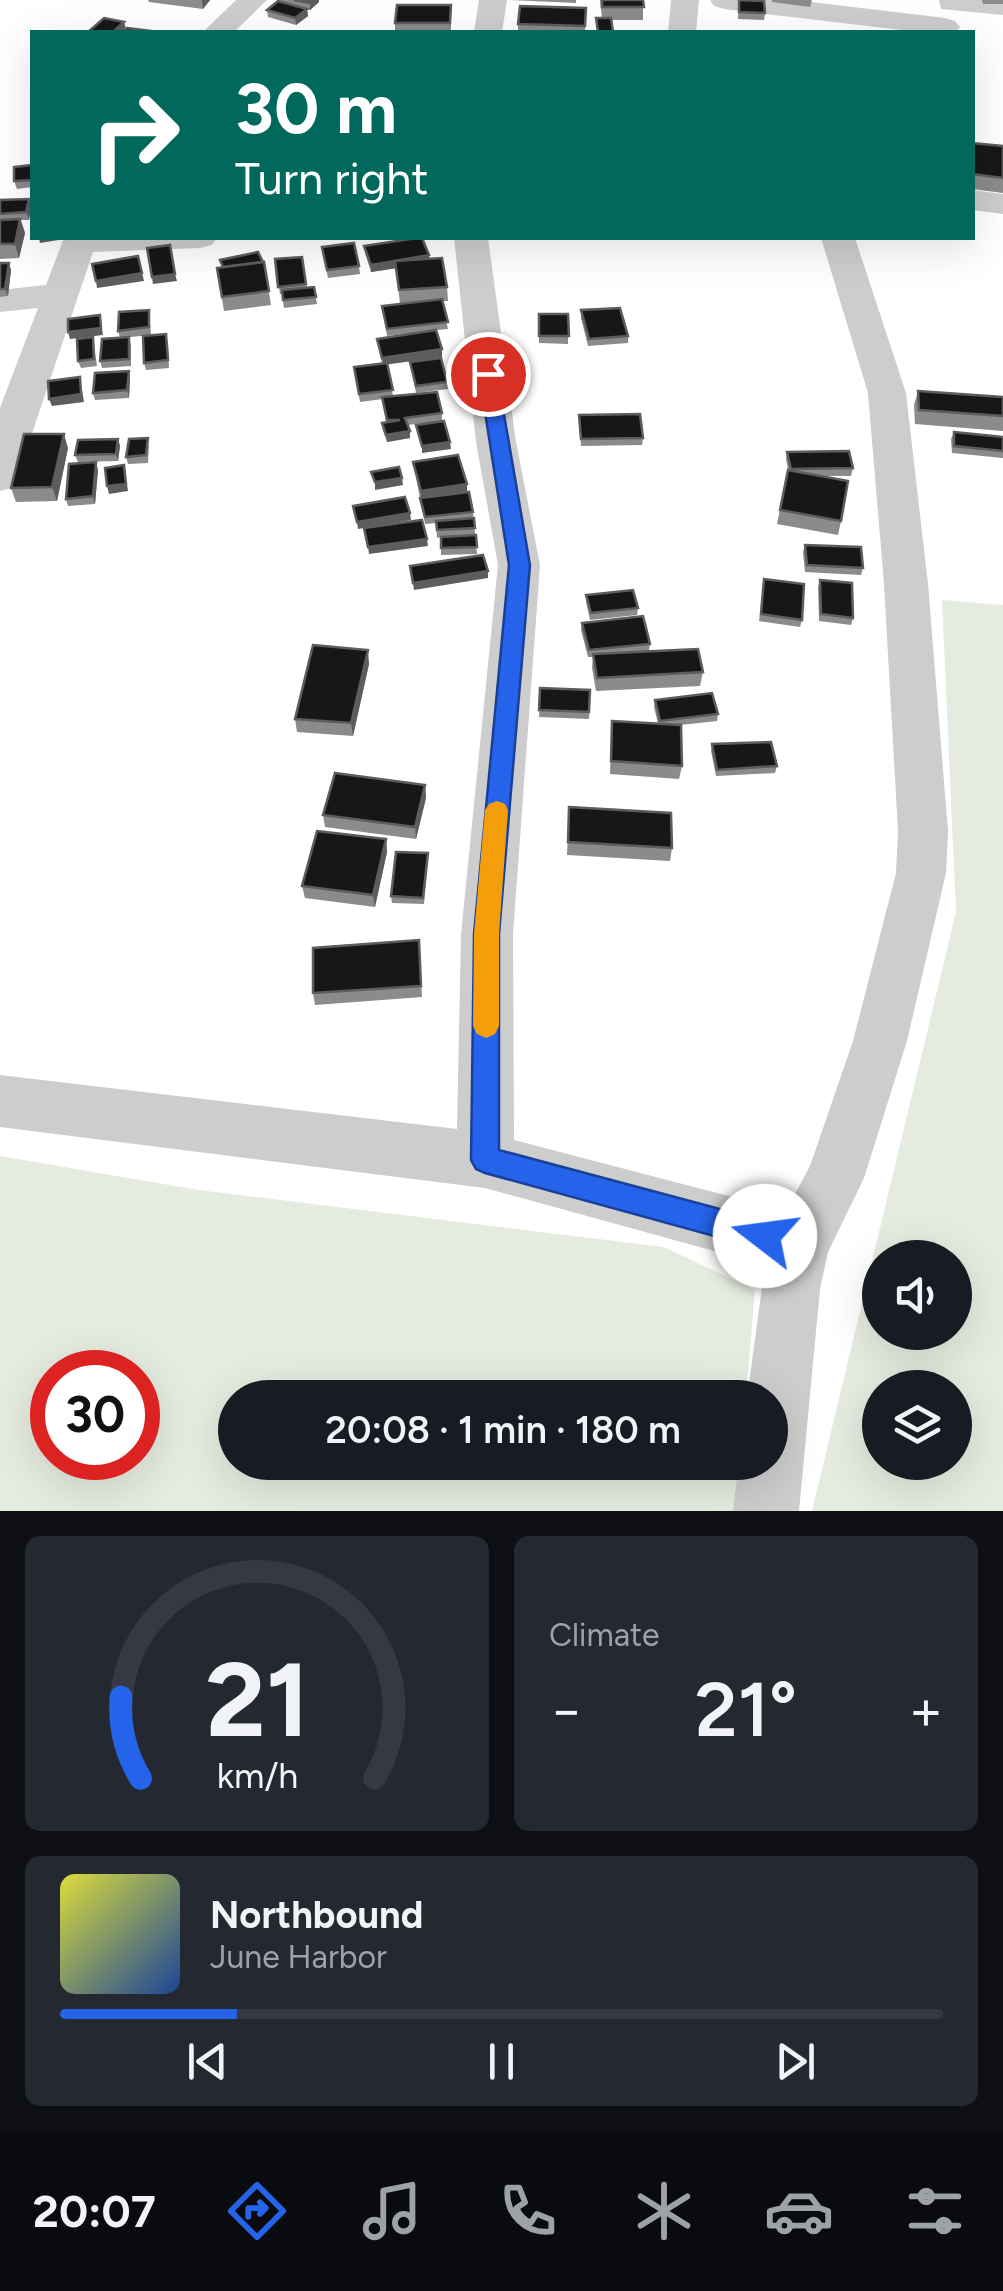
<!DOCTYPE html>
<meta charset="utf-8">
<style>
body{margin:0;font-family:Figtree,sans-serif;background:#242831;color:#f1f3f6;height:100vh;display:flex;flex-direction:column;font-size:38px;white-space:nowrap}
*{box-sizing:border-box;margin:0}
p{font-size:32px;color:#9ea1a6}
.icon{flex:none;width:55px;height:55px;fill:none;stroke:currentColor;stroke-width:2;stroke-linecap:round;stroke-linejoin:round}
.map{position:relative;height:1511px;overflow:hidden}
.details{display:flex;flex-direction:column;gap:25px;padding:25px;background:#0d0f14;flex:1}
.details>*{flex:none}
.top-card{position:absolute;left:30px;top:30px;width:945px;height:210px;border-radius:0px;box-shadow:0 10px 40px #0002;background:#00695c;color:#fff;overflow:hidden}
.tools{position:absolute;left:862px;top:1240px;display:grid;gap:20px}
.tools a{display:grid;place-items:center;width:110px;height:110px;border-radius:50%;background:#171b24;box-shadow:0 10px 40px #0002;font-size:50px}
.speed{position:absolute;left:30px;top:1350px;display:flex;gap:20px;font-size:50px;font-weight:700;text-align:center}
.speed>*{display:grid;place-content:center;width:130px;height:130px;border-radius:50%;background:#171b24;box-shadow:0 10px 40px #0002;line-height:1}
.speed .limit{border:15px solid #d22;background:#fff;color:#111}
.pin{position:absolute;display:grid;place-items:center;width:85px;height:85px;color:#fff;margin:-42px;border:5px solid #fff;border-radius:50%;box-shadow:0 2px 10px #0007}
.me{position:absolute;width:110px;margin:-55px;rotate:285deg;stroke-linejoin:round;filter:drop-shadow(0 0 8px #0008)}
.turn{display:flex;align-items:center;gap:35px;height:210px;padding:0 40px;font-size:45px}
.turn .icon{width:130px;height:130px;stroke-width:2.5}
.turn b{display:block;font-size:70px;line-height:85px}
.big{font-size:75px;font-weight:600;line-height:1.1}
.details .tile{flex:1;display:flex;flex-direction:column;justify-content:center;gap:15px;min-width:0;padding:0 35px;border-radius:15px;background:#242831}
.details .dial{align-items:center;gap:0}
.dial svg{height:260px;overflow:visible;fill:none;stroke:#363941;stroke-width:7;stroke-linecap:round;text-anchor:middle}
.dial text{fill:#f1f3f6;stroke:none}
.song{display:flex;align-items:center;gap:30px}
.cover{width:120px;height:120px;border-radius:15px;background:linear-gradient(135deg,hsl(60 70% 55%),hsl(220 70% 35%))}
.played{height:10px;border-radius:5px;background:linear-gradient(90deg,#2563eb 20%,#363941 20%)}
.keys{display:flex;justify-content:space-around;direction:ltr}
.heat{display:flex;justify-content:space-between;align-items:center;font-size:55px;direction:ltr}
.details .tiles{flex:1;display:grid;gap:25px;grid-template-columns:1fr 1fr}
.tile:last-child{grid-column:span 2}
.trip{position:absolute;left:218px;top:1380px;width:570px;height:100px;border-radius:50px;background:#171b24;box-shadow:0 10px 40px #0002;font-weight:600;line-height:100px;text-align:center}
.tabs{display:flex;height:160px;justify-content:space-around;align-items:center;background:#090b0e;color:#9ea1a6}
.tabs .icon{width:70px;height:70px}
.tabs .selected{color:#2563eb}
.tabs b{font-size:45px;color:#f1f3f6}
.map>svg:first-child{display:block}
.green{fill:#e5ebdf;fill-rule:evenodd}
.lines{fill:none;stroke-linecap:round;stroke-linejoin:round}
.street{fill:#cdcdcd;fill-rule:evenodd}
.wall{fill:#8b8b8b}
.shaded-wall{fill:#5d5d5d}
.building{fill:#171717;stroke:#5d5d5d;stroke-width:2.5}
.route{fill:#2563eb;stroke:#184099;stroke-width:2.5}
.slow{fill:#f59e0b}
</style>
<div class="map">
<svg width="1003" height="1511" viewBox="0 0 1003 1511">
<rect width="100%" height="100%" fill="#fff"/>
<g class="green">
<path d="M942,600L1003,605V1511H812L956,912ZM880,1258H955V1332H880ZM880,1388H955V1462H880Z"/>
<path d="M0,1156L198,1190L664,1247L755,1290L746,1397L235,1398V1462L740,1463L736,1511H0ZM52,1372H138V1458H52Z"/>
</g>
<g class="lines">
<g class="street">
<path d="M236,0H267L234,32H203Z"/>
<path d="M479,0H507L502,32H474Z"/>
<path d="M671,0H699L696,32H668Z"/>
<path d="M710,0H795L945,18L955,21L960,27L956,32H918L724,9L714,6Z"/>
<path d="M939,0H1003V15L941,9Z"/>
<path d="M972,190L1003,194V214L972,210Z"/>
<path d="M64,238H217L212,245L200,248L93,252L14,487L0,491V408L38,308L0,312V290L46,285Z"/>
<path d="M454,238H488L516,442L540,565L513,934L514,1140L786,1211L810,1166L853,1041L896,873L898,831L884,584L868,393L821,238H855L906,393L928,584L948,831L946,873L907,1041L864,1178L828,1252L820,1289L799,1511H733L739,1462H770V1398H747L765,1265L485,1188L0,1127V1075L457,1129L461,934L498,565L476,442Z"/>
</g>
</g>
<g class="wall">
<path d="M148,0H210L203,9L149,2Z"/>
<path d="M279,0H319V2L310,10H307L308,16L296,25L268,17L267,10Z"/>
<path d="M510,0H576V3Z"/>
<path d="M600,0H643V20H612L613,32H597L596,18H602Z"/>
<path d="M739,0L765,13L764,20L738,19Z"/>
<path d="M772,0H812L810,7L772,2Z"/>
<path d="M982,0H1003V4H983Z"/>
<path d="M451,5V32H395V23Z"/>
<path d="M586,8L585,32H518V24Z"/>
<path d="M972,143L1003,146V193L972,189Z"/>
<path d="M32,151V187L17,189L14,181L31,166L30,162Z"/>
<path d="M0,200L31,206L29,220H21L25,233L19,258L0,259Z"/>
<path d="M364,246L430,259L447,287L448,301H442L448,329L436,330L442,357L387,364L393,396L442,413V421L407,425L410,438L387,442L383,430L382,423L386,422L383,399L360,402L354,367L382,363L377,339L431,331L387,336L382,306L400,304L396,268L371,272L365,253Z"/>
<path d="M322,247L359,266L360,274L328,278Z"/>
<path d="M302,257L307,288L314,287L317,304L284,308L282,294H280L275,259Z"/>
<path d="M220,260L264,262L271,305L224,311L217,268L222,267Z"/>
<path d="M0,263H9L11,270L8,296L0,297Z"/>
<path d="M149,310L151,335L120,338L118,331Z"/>
<path d="M581,310L628,336V343L588,346L581,318Z"/>
<path d="M539,314H568V344L539,343Z"/>
<path d="M93,337L97,366L81,368L78,361Z"/>
<path d="M129,337L131,345V366L102,368L100,361Z"/>
<path d="M168,341L169,368L146,370L144,363Z"/>
<path d="M410,362L447,382L448,389L416,393Z"/>
<path d="M130,378L129,398L95,400L93,393Z"/>
<path d="M918,391L1003,397V431L915,424L914,405Z"/>
<path d="M579,415L643,438L642,445L581,446Z"/>
<path d="M954,432L1003,437V458L952,453L951,439Z"/>
<path d="M118,439L120,446L118,461L78,462L75,455Z"/>
<path d="M149,445L148,463L128,464L126,457Z"/>
<path d="M68,448L57,501L16,502L11,488Z"/>
<path d="M787,452L853,468L851,476H821L841,521L838,535L777,524L788,470L786,459Z"/>
<path d="M413,462L467,484V491L437,496L473,512L477,554L441,555V537L437,538L436,523L425,524Z"/>
<path d="M98,470L95,504L68,506L66,499Z"/>
<path d="M805,545L863,568L861,575L805,572L803,552Z"/>
<path d="M764,579L802,620L800,627L759,621Z"/>
<path d="M820,580L853,618L851,625L819,621L818,587Z"/>
<path d="M586,595L638,608L637,615L590,620L586,602Z"/>
<path d="M582,623L650,644L649,651L703,672L700,686L596,691L592,668L593,657H588L581,630Z"/>
<path d="M369,664L353,736L297,732L295,719Z"/>
<path d="M540,688L590,690L589,719L539,717Z"/>
<path d="M655,700L718,714L717,721L680,725L682,766L679,779L610,774L612,721L658,724L654,707Z"/>
<path d="M712,744L777,766L775,773L716,776L711,751Z"/>
<path d="M425,785L426,798L416,839L325,827L323,815Z"/>
<path d="M569,807L672,848L670,861L567,855Z"/>
<path d="M386,839L387,852L375,907L305,898L302,886Z"/>
<path d="M428,859L424,904L392,903L391,896Z"/>
<path d="M419,940L422,997L315,1005L313,993Z"/>
</g>
<g class="shaded-wall">
<path d="M202,0H210L203,9Z"/>
<path d="M313,0H319V2L310,10V3Z"/>
<path d="M307,9L308,16L296,25L295,18Z"/>
<path d="M124,22L126,29L122,32H113Z"/>
<path d="M29,199L31,206L29,220L26,212Z"/>
<path d="M20,219L25,233L19,258L15,244Z"/>
<path d="M39,238H71L40,243Z"/>
<path d="M429,255L430,263L371,272V265Z"/>
<path d="M9,263L11,270L8,296L5,289Z"/>
<path d="M142,273L144,281L97,288L96,281Z"/>
<path d="M175,274L177,281L153,284L152,277Z"/>
<path d="M100,315L103,335L70,339L68,332Z"/>
<path d="M442,349V357L383,365L382,358Z"/>
<path d="M129,371L130,378L129,398L127,390Z"/>
<path d="M80,377L84,402L52,406L49,399Z"/>
<path d="M410,431V438L387,442L386,435Z"/>
<path d="M64,434L68,448L57,501L52,487Z"/>
<path d="M118,439L120,446L118,461L116,454Z"/>
<path d="M450,442L451,449L422,453V446Z"/>
<path d="M96,462L98,470L95,504L93,496Z"/>
<path d="M124,465L128,491L109,494L107,486Z"/>
<path d="M402,478L403,485L375,490V482Z"/>
<path d="M467,484V491L421,498V491Z"/>
<path d="M410,513L411,520L358,529L357,522Z"/>
<path d="M427,539L428,546L369,554L368,547Z"/>
<path d="M488,571V578L414,590L413,583Z"/>
<path d="M368,650L369,664L353,736L351,723Z"/>
<path d="M425,785L426,798L416,839L415,827Z"/>
<path d="M386,839L387,852L375,907L373,895Z"/>
</g>
<g class="building">
<path d="M294,0H313L310,3Z"/>
<path d="M602,0H643L644,7H602Z"/>
<path d="M739,0L764,1L765,13L739,12Z"/>
<path d="M278,1L307,9L295,18L267,10Z"/>
<path d="M397,5H451L450,23H395Z"/>
<path d="M520,6L586,8L585,26L518,24Z"/>
<path d="M104,18L124,22L113,32H88Z"/>
<path d="M596,18H611L613,32H598Z"/>
<path d="M127,28L159,32H123Z"/>
<path d="M972,143L1003,146V178L972,174Z"/>
<path d="M32,165V180L14,181V167Z"/>
<path d="M29,199L26,212L0,214V200Z"/>
<path d="M20,219L15,244H0V220Z"/>
<path d="M417,238H422L429,255L371,265L364,246Z"/>
<path d="M354,243L359,266L327,270L322,247Z"/>
<path d="M170,245L175,274L152,277L147,248Z"/>
<path d="M258,252L263,262L223,267L220,260Z"/>
<path d="M138,256L142,273L96,281L92,264Z"/>
<path d="M302,257L306,284L278,287L275,259Z"/>
<path d="M442,258L447,287L399,290L395,261Z"/>
<path d="M264,262L269,291L222,297L217,268Z"/>
<path d="M0,263H9L5,289H0Z"/>
<path d="M314,287L316,297L283,300L282,290Z"/>
<path d="M442,299L448,322L387,329L382,306Z"/>
<path d="M620,308L628,336L589,339L581,310Z"/>
<path d="M149,310V327L118,331L119,312Z"/>
<path d="M539,314H568L569,336H539Z"/>
<path d="M100,315L101,328L68,332V319Z"/>
<path d="M436,330L442,349L382,358L377,339Z"/>
<path d="M166,334L168,360L144,363L143,336Z"/>
<path d="M93,337L94,359L78,361L77,339Z"/>
<path d="M129,337V359L100,361L102,339Z"/>
<path d="M441,358L447,382L416,386L410,362Z"/>
<path d="M387,363L393,390L359,394L354,367Z"/>
<path d="M129,371L127,390L93,393L95,373Z"/>
<path d="M80,377L81,394L49,399L48,381Z"/>
<path d="M918,391L1003,397V416L919,410Z"/>
<path d="M437,392L442,413L405,418L410,431L386,435L382,423L400,420H387L382,397Z"/>
<path d="M640,414L643,438L581,439L579,415Z"/>
<path d="M444,421L450,442L422,446L416,425Z"/>
<path d="M954,432L1003,437V451L954,446Z"/>
<path d="M24,434H64L52,487L11,488Z"/>
<path d="M148,438L146,455L126,457L129,439Z"/>
<path d="M118,439L116,454L75,455L78,440Z"/>
<path d="M849,451L853,468L791,469L787,452Z"/>
<path d="M458,455L467,484L421,491L413,462Z"/>
<path d="M96,462L93,496L66,499L69,464Z"/>
<path d="M124,465L126,484L107,486L105,468Z"/>
<path d="M399,467L402,478L375,482L371,472Z"/>
<path d="M788,470L848,481L841,521L780,510Z"/>
<path d="M469,492L473,512L425,517L420,498Z"/>
<path d="M405,497L410,513L357,522L353,506Z"/>
<path d="M474,518L475,528L437,530L436,521Z"/>
<path d="M422,520L427,539L368,547L364,528Z"/>
<path d="M476,535L477,547L441,548V537Z"/>
<path d="M805,545L861,547L863,568L807,565Z"/>
<path d="M483,555L488,571L413,583L410,566Z"/>
<path d="M764,579L804,584L802,620L761,614Z"/>
<path d="M820,580L852,583L853,618L821,614Z"/>
<path d="M633,590L638,608L591,613L586,595Z"/>
<path d="M643,616L650,644L589,650L582,623Z"/>
<path d="M313,645L368,650L351,723L295,719Z"/>
<path d="M698,649L703,672L597,678L593,654Z"/>
<path d="M540,688L590,690L589,712L539,710Z"/>
<path d="M712,693L718,714L660,721L655,700Z"/>
<path d="M612,721L681,725L682,766L611,761Z"/>
<path d="M771,742L777,766L717,770L712,744Z"/>
<path d="M335,773L425,785L415,827L323,815Z"/>
<path d="M569,807L671,813L672,848L568,842Z"/>
<path d="M317,831L386,839L373,895L302,886Z"/>
<path d="M396,852L428,853L423,898L391,896Z"/>
<path d="M419,940L421,986L313,993V948Z"/>
</g>
<path class="route" d="M488,368L497,374L530,565L499,934V1150L765,1221L775,1225L779,1236L775,1246L765,1250L485,1173L476,1169L471,1160L474,934L509,565L479,374Z"/>
<path class="slow" d="M497,801L505,804L508,810L499,934V1026L495,1034L486,1038L477,1034L473,1026L474,934L485,810L489,804Z"/>
</svg>
<div class="tools">
<a><svg class="icon" aria-label="sound" viewBox="0 0 24 24"><path d="M4 9h4l5-4v14l-5-4H4zM17 9q2 3 0 6"/></svg></a>
<a><svg class="icon" aria-label="layers" viewBox="0 0 24 24"><path d="M12 4l9 5-9 5-9-5zM3 14l9 5 9-5"/></svg></a>
</div>
<div class="speed"><div class="limit">30</div></div>
<div class="pin" style="left:488px;top:374px;background:#d93025"><svg class="icon" aria-label="arrive" viewBox="0 0 24 24"><path d="M6 21V4h12l-3 4 3 4H6"/></svg></div>
<svg class="me" style="left:765px;top:1236px" viewBox="-20 -20 40 40"><circle r="19" fill="#fff"/><path d="M0-13L10 11 0 6-10 11z" fill="#2563eb"/></svg>
<div class="trip">20:08 · 1 min · 180 m</div>
<div class="top-card">
<div class="turn"><svg class="icon" aria-label="right" viewBox="0 0 24 24"><path d="M7 20v-9h11M14 6l5 5-5 5"/></svg><div><b>30 m</b>Turn right</div></div>
</div>
</div>
<section class="details">
<div class="tiles">
<div class="tile dial"><svg viewBox="0 0 100 80">
<path d="M14 69A42 42 0 1 1 86 69"/>
<path d="M14 69A42 42 0 0 1 8 44" stroke="#2563eb"/>
<text x="50" y="56" font-size="32" font-weight="700">21</text>
<text x="50" y="72" font-size="11">km/h</text>
</svg></div>
<div class="tile"><p>Climate</p>
<div class="heat"><a>−</a><b class="big">21°</b><a>+</a></div>
</div>
<div class="tile">
<div class="song"><i class="cover"></i><div><b>Northbound</b><p>June Harbor</p></div></div>
<div class="played"></div>
<div class="keys"><svg class="icon" aria-label="previous" viewBox="0 0 24 24"><path d="M18 5L8 12l10 7zM5 5v14"/></svg><svg class="icon" aria-label="pause" viewBox="0 0 24 24"><path d="M8 5v14M16 5v14"/></svg><svg class="icon" aria-label="next" viewBox="0 0 24 24"><path d="M6 5l10 7-10 7zM19 5v14"/></svg></div>
</div>
</div>
</section>
<nav class="tabs">
<b>20:07</b>
<svg class="icon selected" aria-label="directions" viewBox="0 0 24 24"><path d="M12 3l9 9-9 9-9-9zM9 14v-3h6M13 9l2 2-2 2"/></svg>
<svg class="icon" aria-label="music" viewBox="0 0 24 24"><path d="M9 18V5l10-2v13"/><circle cx="6" cy="18" r="3"/><circle cx="16" cy="16" r="3"/></svg>
<svg class="icon" aria-label="phone" viewBox="0 0 24 24"><path d="M5 4h4l2 5-3 2q2 4 5 5l2-3 5 2v4C11 20 4 13 5 4z"/></svg>
<svg class="icon" aria-label="climate" viewBox="0 0 24 24"><path d="M12 3v18M4 7l16 10M4 17L20 7"/></svg>
<svg class="icon" aria-label="car" viewBox="0 0 24 24"><path d="M5 17H2v-5l4-1 3-4h7l3 4 3 1v5h-3M9 17h6M6 11h13"/><circle cx="7" cy="17" r="2"/><circle cx="17" cy="17" r="2"/></svg>
<svg class="icon" aria-label="filters" viewBox="0 0 24 24"><path d="M4 7h16M4 17h16"/><circle cx="9" cy="7" r="2"/><circle cx="15" cy="17" r="2"/></svg>
</nav>
